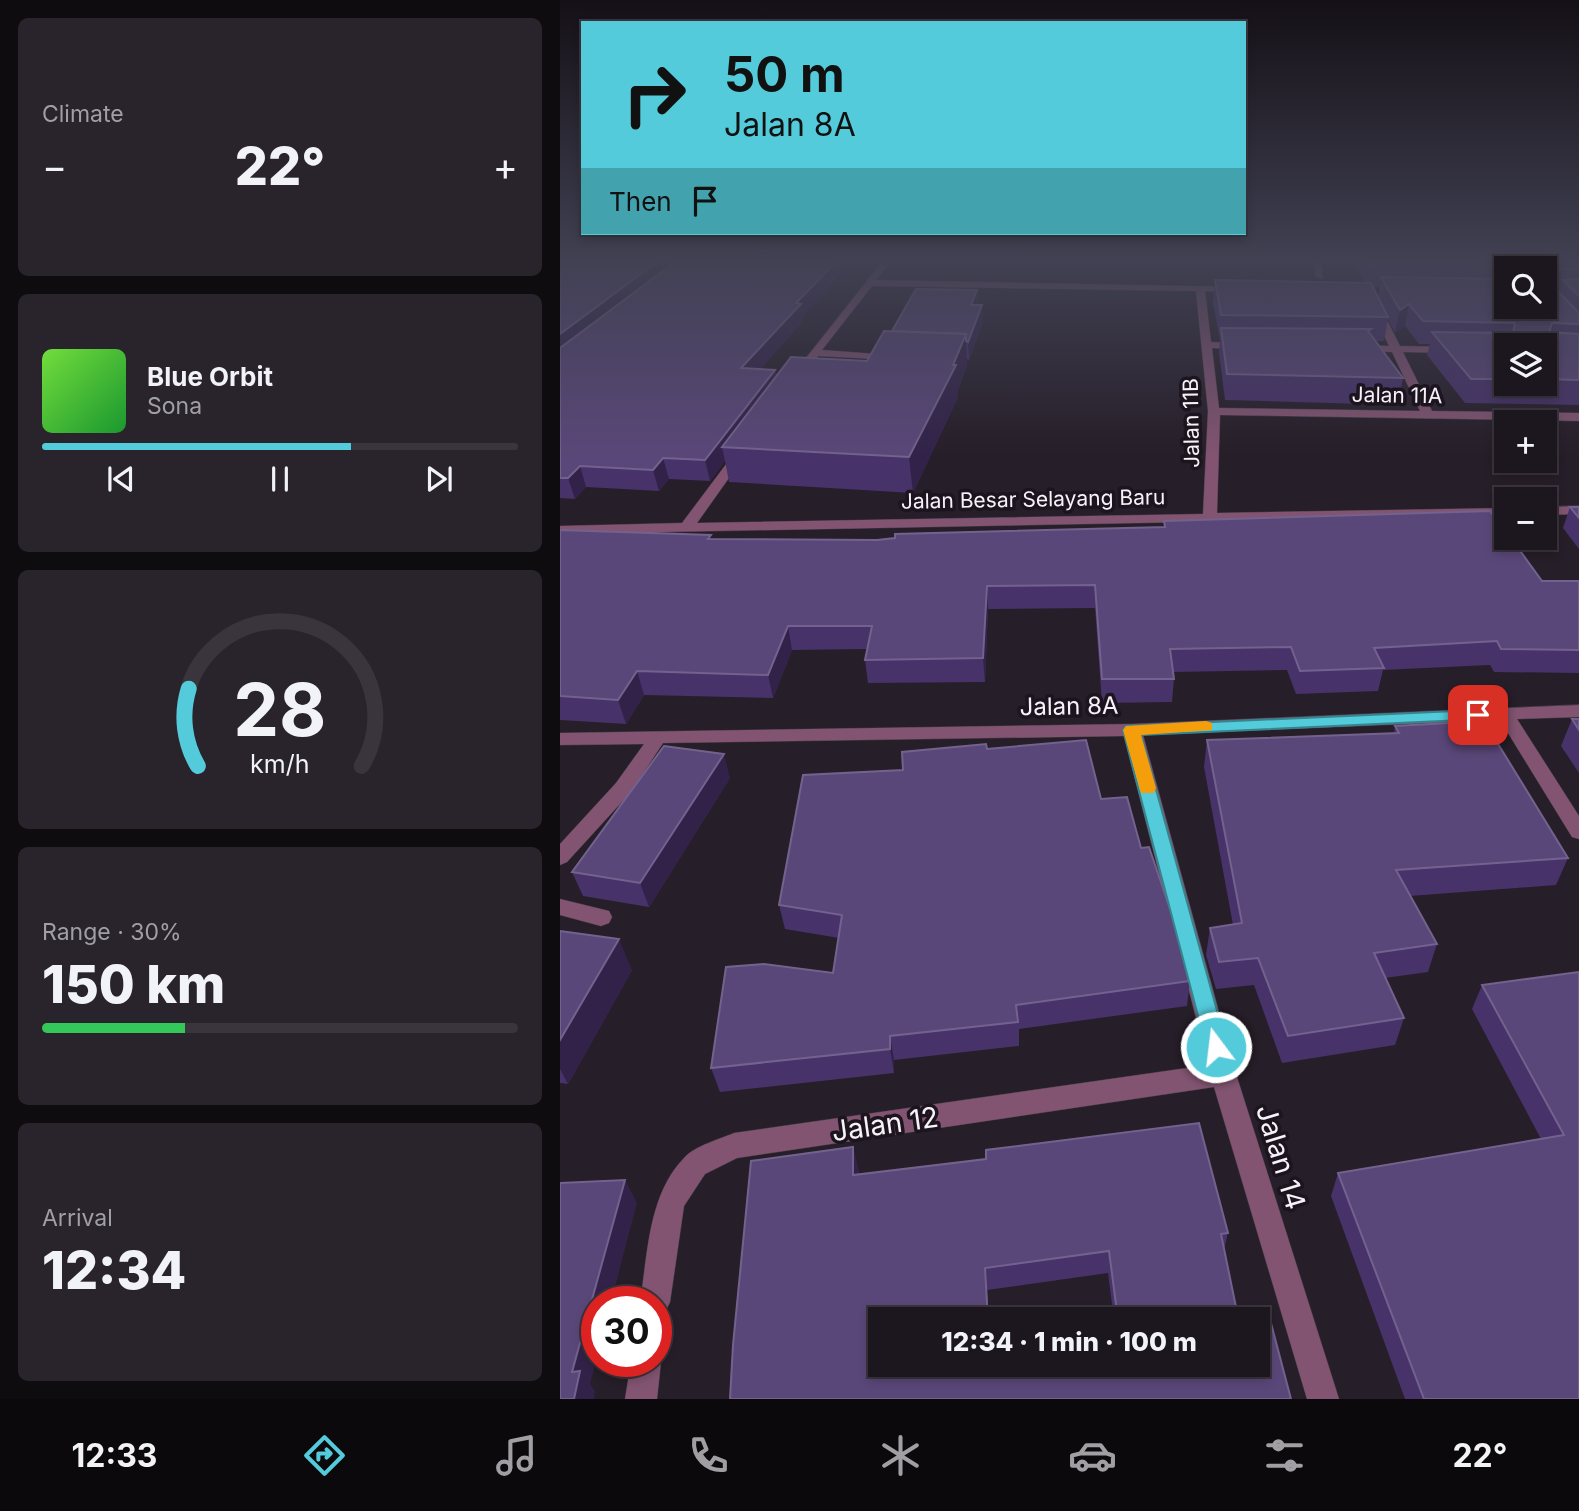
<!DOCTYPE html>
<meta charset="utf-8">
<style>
body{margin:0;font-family:Inter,sans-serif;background:#29232b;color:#f1f3f6;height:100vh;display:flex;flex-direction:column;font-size:26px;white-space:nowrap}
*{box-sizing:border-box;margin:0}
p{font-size:23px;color:#a09fa4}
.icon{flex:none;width:38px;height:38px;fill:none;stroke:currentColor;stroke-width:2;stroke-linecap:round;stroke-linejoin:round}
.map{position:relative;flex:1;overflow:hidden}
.details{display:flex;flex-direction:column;gap:18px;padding:18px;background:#0f0c10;width:560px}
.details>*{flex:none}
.hud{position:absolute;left:21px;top:21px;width:665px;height:214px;border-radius:0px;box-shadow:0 4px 10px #0003,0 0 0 2px #3a353c;background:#53cbda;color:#111;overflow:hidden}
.tools{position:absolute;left:934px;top:256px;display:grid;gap:14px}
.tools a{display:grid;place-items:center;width:63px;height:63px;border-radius:0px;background:#1c161e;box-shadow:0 4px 10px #0003,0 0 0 2px #3a353c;font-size:35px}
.speed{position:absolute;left:21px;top:1286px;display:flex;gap:14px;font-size:35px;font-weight:700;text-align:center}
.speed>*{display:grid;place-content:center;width:91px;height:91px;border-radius:50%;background:#1c161e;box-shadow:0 4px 10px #0003,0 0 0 2px #3a353c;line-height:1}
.speed .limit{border:10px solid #d22;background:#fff;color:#111}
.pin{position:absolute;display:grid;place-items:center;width:60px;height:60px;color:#fff;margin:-30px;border-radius:14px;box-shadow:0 4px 10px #0006}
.me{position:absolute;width:77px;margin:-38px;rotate:345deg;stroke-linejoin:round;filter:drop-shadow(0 0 5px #0008)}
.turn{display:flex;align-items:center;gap:24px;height:147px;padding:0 28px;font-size:32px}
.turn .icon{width:91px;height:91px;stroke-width:2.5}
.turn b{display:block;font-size:49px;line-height:60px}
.then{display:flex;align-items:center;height:66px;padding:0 28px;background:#0003;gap:14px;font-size:26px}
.big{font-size:52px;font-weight:800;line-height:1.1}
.details .tile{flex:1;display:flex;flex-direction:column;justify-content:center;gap:10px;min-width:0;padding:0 24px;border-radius:10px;background:#29232b}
.details .dial{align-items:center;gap:0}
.dial svg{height:182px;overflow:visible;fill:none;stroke:#3a353c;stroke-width:7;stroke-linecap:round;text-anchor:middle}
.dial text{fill:#f1f3f6;stroke:none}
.song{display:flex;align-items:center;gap:21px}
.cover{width:84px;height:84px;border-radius:10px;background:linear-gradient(135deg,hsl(100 70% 55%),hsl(130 70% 35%))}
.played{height:7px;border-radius:4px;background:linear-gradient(90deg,#53cbda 65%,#3a353c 65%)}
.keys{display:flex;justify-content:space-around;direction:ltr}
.heat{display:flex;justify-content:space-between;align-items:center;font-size:38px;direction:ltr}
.charge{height:10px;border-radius:5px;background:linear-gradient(90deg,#34c759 30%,#3a353c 0)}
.trip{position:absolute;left:308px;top:1307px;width:402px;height:70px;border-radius:0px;background:#1c161e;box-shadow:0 4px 10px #0003,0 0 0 2px #3a353c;font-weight:800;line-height:70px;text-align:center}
.tabs{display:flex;height:112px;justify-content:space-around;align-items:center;background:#0b090c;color:#a09fa4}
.tabs .icon{width:49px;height:49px}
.tabs .selected{color:#53cbda}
.tabs b{font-size:32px;color:#f1f3f6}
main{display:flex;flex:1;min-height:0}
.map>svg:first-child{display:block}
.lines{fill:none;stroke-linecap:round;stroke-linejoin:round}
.minor-casing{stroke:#433c45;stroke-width:1}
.minor{fill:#825471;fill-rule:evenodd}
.wall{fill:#47326a;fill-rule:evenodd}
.shaded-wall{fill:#322249}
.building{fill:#5a4779;stroke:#73628d;stroke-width:2;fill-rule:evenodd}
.route{fill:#53cbda;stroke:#36848e;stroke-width:2}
.slow{fill:#f59e0b}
.labels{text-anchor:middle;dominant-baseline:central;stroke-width:7;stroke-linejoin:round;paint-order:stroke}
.far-street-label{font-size:21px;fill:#f7f1f8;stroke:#1c141e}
.street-label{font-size:24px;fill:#f7f1f8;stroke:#1c141e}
.near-street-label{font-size:28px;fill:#f7f1f8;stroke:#1c141e}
</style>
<main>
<section class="details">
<div class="tile"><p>Climate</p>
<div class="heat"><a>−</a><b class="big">22°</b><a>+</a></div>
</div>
<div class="tile">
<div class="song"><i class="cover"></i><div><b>Blue Orbit</b><p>Sona</p></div></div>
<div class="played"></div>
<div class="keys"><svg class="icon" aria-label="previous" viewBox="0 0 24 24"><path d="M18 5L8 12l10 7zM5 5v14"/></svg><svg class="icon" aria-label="pause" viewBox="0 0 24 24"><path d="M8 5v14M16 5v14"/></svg><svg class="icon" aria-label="next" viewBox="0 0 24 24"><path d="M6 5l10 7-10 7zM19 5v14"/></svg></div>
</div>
<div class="tile dial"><svg viewBox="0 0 100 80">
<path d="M14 69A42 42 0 1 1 86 69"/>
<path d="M14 69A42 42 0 0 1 10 35" stroke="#53cbda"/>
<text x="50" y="56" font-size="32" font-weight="700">28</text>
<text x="50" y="72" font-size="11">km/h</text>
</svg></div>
<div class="tile"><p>Range · 30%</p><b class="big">150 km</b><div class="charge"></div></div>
<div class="tile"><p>Arrival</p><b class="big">12:34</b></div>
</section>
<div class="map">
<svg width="1019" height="1399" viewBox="0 0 1019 1399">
<rect width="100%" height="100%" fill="#261e28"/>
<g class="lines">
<g class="minor-casing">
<g id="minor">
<path d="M322,262H330L316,280L680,287L682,289L677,292L645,291L651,342L682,343L687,346L682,349L652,348L659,408L860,411L832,352L798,351L793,348L798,345L829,346L811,308L816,305L821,308L840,346L892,347L897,350L892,353L843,352L872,411L1019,413V421L660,415L657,513L947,508V516L0,534V526L122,523L176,451L180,450L186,454L137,523L643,514L648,411L636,291L312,286L262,350L330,355L334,356V360L258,356L240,379H232L231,377Z"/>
<path d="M753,262H761L763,279L756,277Z"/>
<path d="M1019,506V514L985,515V507Z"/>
<path d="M1019,705V717L957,719L1019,816V839L1012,837L940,720L583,735L676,1074L779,1399H747L654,1087L177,1158L145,1174L124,1206L110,1302L105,1312L96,1316V1302H80C88,1254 88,1194 125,1157C135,1146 160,1139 174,1133L648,1065L564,736L103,743L70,793L7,862L0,865V844L56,783L84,744L0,745V733L572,724Z"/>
<path d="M0,899L49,911L52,917L49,923L41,926L0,915Z"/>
<path d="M96,1351L101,1362L97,1399H65L71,1362H96Z"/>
</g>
</g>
<use href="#minor" class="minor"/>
</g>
<g class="wall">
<path d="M0,262L243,316V321L200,369L215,370L217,376L307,361L332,331L417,290L418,305L423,322L409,360L407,359V365L398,390V397L353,493L169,482L165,461L150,481L109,479L99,491L26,487L15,499L0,498Z"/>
<path d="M796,262H1019V405L905,403L867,355L870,344H859L845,326L835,333L828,319L824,341H816L843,378L838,405L665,400L659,353L660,340L653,303L655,280L804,283ZM947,268H985L947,306ZM813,287H820L818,296ZM947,345H985V383H947Z"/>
<path d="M1010,507H1019V549L1003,528Z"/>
<path d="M604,521L982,581H1019V673L934,672L930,665L823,670L818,691L736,694L727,670L613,672L614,679L612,702L542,703L535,608L428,609L425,682L308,683L305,660L307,649L232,650L213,698L84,695L66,724L0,720V530L152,539L317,540L604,527Z"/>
<path d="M1012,719H1019V773L1001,746Z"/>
<path d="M835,726L1008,858L996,885L850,896L877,944L868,972L825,978L844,1018L835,1045L722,1063L694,985L656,989L646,955L650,928L673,925L644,767L647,740L834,733Z"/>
<path d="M427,749L541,799L581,848L630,968L629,976L630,981L627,1006L459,1029V1046L334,1060V1073L160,1092L151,1068L273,973L279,938L225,929L219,905L343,770Z"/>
<path d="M170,778L89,907L23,896L12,872Z"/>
<path d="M0,931L72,970L8,1084L0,1083Z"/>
<path d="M1019,972V1399H845L771,1196L778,1173L981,1139L912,1009L922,985Z"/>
<path d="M639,1123L668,1233L664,1250L677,1312L707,1308L731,1399H170L173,1345L191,1161L293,1147L299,1174L426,1159V1150ZM548,1273L554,1320H698V1365H320V1320H429L427,1290Z"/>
</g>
<g class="shaded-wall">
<path d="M97,262H121L0,357V334Z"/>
<path d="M276,262H292L243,316V321L185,387L181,368L236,303Z"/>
<path d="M417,290L418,307L411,305Z"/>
<path d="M849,304L845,326L835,333L840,310Z"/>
<path d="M422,305L423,322L409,360L408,342Z"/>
<path d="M406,334L407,365L398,390V397L353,493L349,457L393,365Z"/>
<path d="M215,370L219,389L162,447L165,461L150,481L145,460Z"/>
<path d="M103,458L109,479L99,491L93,470Z"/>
<path d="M20,466L26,487L15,499L8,478Z"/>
<path d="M427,586L428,609L425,682L423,658Z"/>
<path d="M228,626L232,650L213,698L208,675Z"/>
<path d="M77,671L84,695L66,724L58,700Z"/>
<path d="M164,754L170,778L89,907L80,883Z"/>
<path d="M59,939L72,970L8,1084L0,1069V1040Z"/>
<path d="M330,1036L334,1060V1073L330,1049Z"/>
<path d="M293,1147L299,1170V1197L293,1175Z"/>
<path d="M65,1180L77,1203L51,1302H37V1358L30,1384L35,1391L34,1399H14L12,1372Z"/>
</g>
<g class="building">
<path d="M0,262H97L0,334Z"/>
<path d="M115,262H276L236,303L241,304L181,368L215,370L145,460L103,458L93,470L20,466L8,478H0V348Z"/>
<path d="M807,262H1019V270L991,268L988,271L989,278L995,279L994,287L1019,313V324L992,323L989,332L1019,334V380L985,379V345H947V379H911L872,332L953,333L955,323L863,321L849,304L840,310L821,277L947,279V306H985V268H947L809,266Z"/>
<path d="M1019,279V296L1003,280Z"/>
<path d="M655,280L811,283L828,317L661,315Z"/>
<path d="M356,289L417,290L411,305H422L408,342L406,341V334L332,331Z"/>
<path d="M661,328L811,329L808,331L843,378L667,374Z"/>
<path d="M324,331L406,334L393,365H396L349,457L162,447L231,357L307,361Z"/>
<path d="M1010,507H1019V518Z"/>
<path d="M930,511L947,533V537H950L982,581H1019V650L941,649L937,641L814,648L824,668L740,671L731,647L610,649L614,679H542L535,585L427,586L423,658L305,660L312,626H228L208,675L77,671L58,700L0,696V530L151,535L148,539L317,540L335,538V534L605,527L604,521Z"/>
<path d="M1012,719H1019V730Z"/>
<path d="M924,721L1008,858L836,870L877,944L814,953L844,1018L728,1036L698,958L659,962L650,928L682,923L647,740L839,733L835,726Z"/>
<path d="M526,740L541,799L567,797L581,848L589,847L630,968L626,969L630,981L456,1005L458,1022L330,1036V1049L151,1068L166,967L204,964L273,973L282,915L219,905L243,775L343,770L342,752L426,744L427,749Z"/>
<path d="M104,746L164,754L80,883L12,872Z"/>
<path d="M0,931L59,939L0,1040Z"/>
<path d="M1019,972V1399H864L778,1173L1004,1135L922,985Z"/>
<path d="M639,1123L668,1233L661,1234L677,1312L707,1308L731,1399H170L173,1345L191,1161L293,1147V1175L426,1159V1150ZM549,1251L558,1320H698V1365H320V1320H428L425,1268Z"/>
<path d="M65,1180L12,1372L20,1371L14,1399H0V1183Z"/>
</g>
<linearGradient id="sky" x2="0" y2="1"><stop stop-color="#151016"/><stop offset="0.57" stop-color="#414153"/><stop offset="1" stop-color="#414153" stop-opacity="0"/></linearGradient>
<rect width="1019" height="457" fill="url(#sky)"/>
<path class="route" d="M918,710L926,715L924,719L581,735L667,1047L664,1054L656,1057L648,1054L563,730L566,726Z"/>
<path class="slow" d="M646,721L652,723V730L581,735L596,788L594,793H581L563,730L566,726Z"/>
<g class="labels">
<g class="far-street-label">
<text transform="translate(837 395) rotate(1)">Jalan 11A</text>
<text transform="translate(631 423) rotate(-91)">Jalan 11B</text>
<text transform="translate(473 499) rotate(-1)">Jalan Besar Selayang Baru</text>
</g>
<g class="street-label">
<text transform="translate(509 706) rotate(-1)">Jalan 8A</text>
</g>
<g class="near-street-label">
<text transform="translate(325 1124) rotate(-8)">Jalan 12</text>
<text transform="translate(721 1157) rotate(73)">Jalan 14</text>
</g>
</g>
</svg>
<div class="tools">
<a><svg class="icon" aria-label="search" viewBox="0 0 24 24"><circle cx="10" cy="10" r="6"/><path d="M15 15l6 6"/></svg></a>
<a><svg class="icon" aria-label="layers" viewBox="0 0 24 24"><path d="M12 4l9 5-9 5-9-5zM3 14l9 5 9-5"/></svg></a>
<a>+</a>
<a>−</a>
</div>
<div class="speed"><div class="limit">30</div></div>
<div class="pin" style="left:918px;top:715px;background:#d93025"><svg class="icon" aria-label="arrive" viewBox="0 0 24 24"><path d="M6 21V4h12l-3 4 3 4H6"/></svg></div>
<svg class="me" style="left:656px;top:1047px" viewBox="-20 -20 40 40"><circle r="17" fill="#53cbda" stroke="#fff" stroke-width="3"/><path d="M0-11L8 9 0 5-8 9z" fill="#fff"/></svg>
<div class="trip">12:34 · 1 min · 100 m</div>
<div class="hud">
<div class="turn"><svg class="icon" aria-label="right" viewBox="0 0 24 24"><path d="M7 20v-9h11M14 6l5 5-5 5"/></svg><div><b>50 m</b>Jalan 8A</div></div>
<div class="then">Then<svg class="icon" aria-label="arrive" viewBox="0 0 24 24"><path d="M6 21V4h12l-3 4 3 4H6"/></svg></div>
</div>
</div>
</main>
<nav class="tabs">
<b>12:33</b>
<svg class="icon selected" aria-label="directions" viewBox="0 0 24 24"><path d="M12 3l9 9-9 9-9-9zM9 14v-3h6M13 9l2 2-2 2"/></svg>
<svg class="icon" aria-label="music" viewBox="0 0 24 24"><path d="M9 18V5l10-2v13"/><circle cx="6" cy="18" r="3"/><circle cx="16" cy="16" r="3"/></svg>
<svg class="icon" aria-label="phone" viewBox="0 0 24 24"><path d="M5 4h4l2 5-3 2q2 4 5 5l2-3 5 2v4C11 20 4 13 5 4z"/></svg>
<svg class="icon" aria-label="climate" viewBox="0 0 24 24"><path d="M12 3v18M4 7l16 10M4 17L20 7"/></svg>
<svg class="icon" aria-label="car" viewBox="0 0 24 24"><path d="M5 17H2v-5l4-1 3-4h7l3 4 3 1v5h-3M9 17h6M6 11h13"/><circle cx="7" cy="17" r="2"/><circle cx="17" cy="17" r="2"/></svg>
<svg class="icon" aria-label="filters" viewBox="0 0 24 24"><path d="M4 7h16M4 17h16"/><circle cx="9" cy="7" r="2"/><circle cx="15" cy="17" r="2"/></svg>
<b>22°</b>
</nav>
